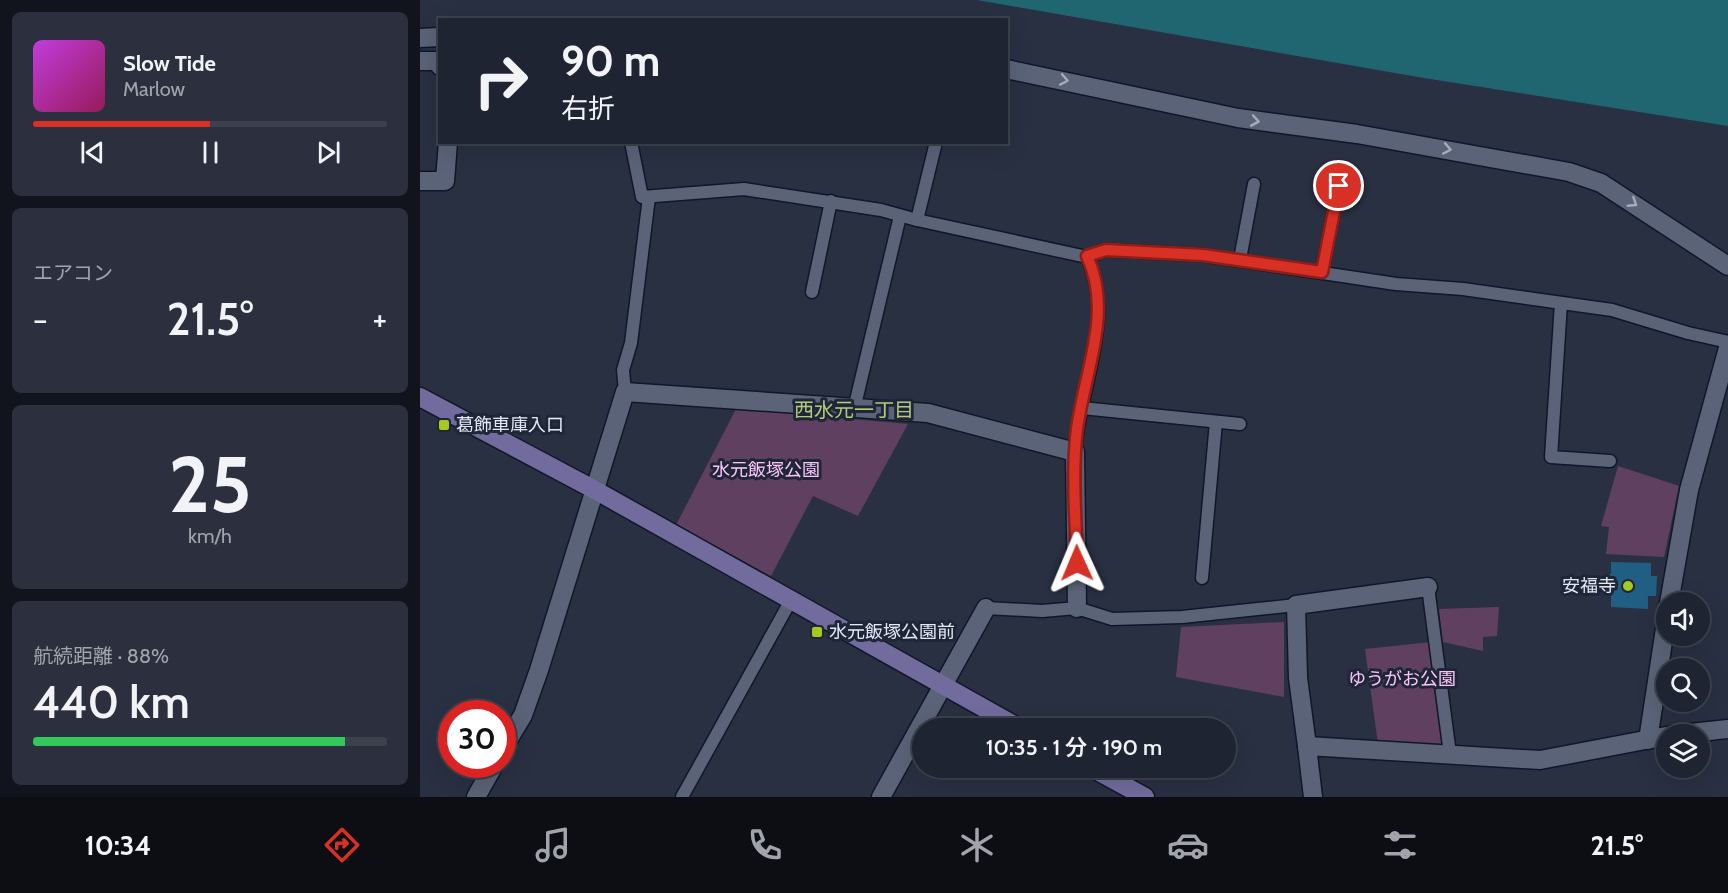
<!DOCTYPE html>
<html lang="ja">
<meta charset="utf-8">
<style>
body{margin:0;font-family:Cabin,"Noto Sans JP",sans-serif;background:#2c303e;color:#f1f3f6;height:100vh;display:flex;flex-direction:column;font-size:22px;white-space:nowrap}
*{box-sizing:border-box;margin:0}
p{font-size:20px;color:#a1a4ac}
.icon{flex:none;width:33px;height:33px;fill:none;stroke:currentColor;stroke-width:2;stroke-linecap:round;stroke-linejoin:round}
.map{position:relative;flex:1;overflow:hidden}
.panel{display:flex;flex-direction:column;gap:12px;padding:12px;background:#11141c;width:420px}
.panel>*{flex:none}
.guide{position:absolute;left:18px;top:18px;width:570px;height:126px;border-radius:0px;box-shadow:0 6px 24px #0002,0 0 0 2px #3c414d;background:#1f2432;color:#f1f3f6;overflow:hidden}
.buttons{position:absolute;left:1236px;top:592px;display:grid;gap:12px}
.buttons a{display:grid;place-items:center;width:54px;height:54px;border-radius:50%;background:#1f2432;box-shadow:0 6px 24px #0002,0 0 0 2px #3c414d;font-size:30px}
.speed{position:absolute;left:18px;top:700px;display:flex;gap:12px;font-size:30px;font-weight:700;text-align:center}
.speed>*{display:grid;place-content:center;width:78px;height:78px;border-radius:50%;background:#1f2432;box-shadow:0 6px 24px #0002,0 0 0 2px #3c414d;line-height:1}
.speed .limit{border:9px solid #d22;background:#fff;color:#111}
.pin{position:absolute;display:grid;place-items:center;width:51px;height:51px;color:#fff;margin:-26px;border:3px solid #fff;border-radius:50%;box-shadow:0 2px 6px #0007}
.me{position:absolute;width:66px;margin:-33px;rotate:359deg;stroke-linejoin:round;filter:drop-shadow(0 0 4px #0008)}
.turn{display:flex;align-items:center;gap:21px;height:126px;padding:0 24px;font-size:27px}
.turn .icon{width:78px;height:78px;stroke-width:2.5}
.turn b{display:block;font-size:42px;line-height:51px}
.big{font-size:45px;font-weight:600;line-height:1.1}
.panel .tile{flex:1;display:flex;flex-direction:column;justify-content:center;gap:9px;min-width:0;padding:0 21px;border-radius:9px;background:#2c303e}
.panel .dial{align-items:center;gap:0}
.dial b{font-size:78px;line-height:1}
.song{display:flex;align-items:center;gap:18px}
.cover{width:72px;height:72px;border-radius:9px;background:linear-gradient(135deg,hsl(290 70% 55%),hsl(330 70% 35%))}
.played{height:6px;border-radius:3px;background:linear-gradient(90deg,#d93025 50%,#3c414d 50%)}
.keys{display:flex;justify-content:space-around;direction:ltr}
.heat{display:flex;justify-content:space-between;align-items:center;font-size:33px;direction:ltr}
.charge{height:9px;border-radius:4px;background:linear-gradient(90deg,#34c759 88%,#3c414d 0)}
.trip{position:absolute;left:492px;top:718px;width:324px;height:60px;border-radius:30px;background:#1f2432;box-shadow:0 6px 24px #0002,0 0 0 2px #3c414d;font-weight:600;line-height:60px;text-align:center}
.menu{display:flex;height:96px;justify-content:space-around;align-items:center;background:#0c0e14;color:#a1a4ac}
.menu .icon{width:42px;height:42px}
.menu .current{color:#d93025}
.menu b{font-size:27px;color:#f1f3f6}
main{display:flex;flex:1;min-height:0}
.map>svg:first-child{display:block}
.green{fill:#604060}
.water{fill:#206670}
.building{fill:#205f83}
.lines{fill:none;stroke-linecap:round;stroke-linejoin:round}
.lane-casing{stroke:#111728;stroke-width:15}
.street-casing{stroke:#111728;stroke-width:21}
.secondary-casing{stroke:#111728;stroke-width:21}
.lane{stroke:#5a6377;stroke-width:12}
.street{stroke:#5a6377;stroke-width:18}
.secondary{stroke:#716c9d;stroke-width:18}
.oneway{stroke:#a5acbc}
.route-casing{stroke:#8d1f18;stroke-width:15}
.route{stroke:#d93025;stroke-width:10}
.poi-dot{fill:#a7c81f;stroke:#1f2637;stroke-width:2}
.labels{text-anchor:middle;dominant-baseline:central;stroke-width:6;stroke-linejoin:round;paint-order:stroke}
.poi-label{font-size:18px;fill:#e3e8f4;stroke:#1f2637;text-anchor:start}
.park-label{font-size:18px;fill:#fbc5fb;stroke:#1f2637}
.neighbourhood-label{font-size:20px;fill:#b5ca7f;stroke:#1f2637}
</style>
<main>
<section class="panel">
<div class="tile">
<div class="song"><i class="cover"></i><div><b>Slow Tide</b><p>Marlow</p></div></div>
<div class="played"></div>
<div class="keys"><svg class="icon" aria-label="previous" viewBox="0 0 24 24"><path d="M18 5L8 12l10 7zM5 5v14"/></svg><svg class="icon" aria-label="pause" viewBox="0 0 24 24"><path d="M8 5v14M16 5v14"/></svg><svg class="icon" aria-label="next" viewBox="0 0 24 24"><path d="M6 5l10 7-10 7zM19 5v14"/></svg></div>
</div>
<div class="tile"><p>エアコン</p>
<div class="heat"><a>−</a><b class="big">21.5°</b><a>+</a></div>
</div>
<div class="tile dial"><b>25</b><p>km/h</p></div>
<div class="tile"><p>航続距離 · 88%</p><b class="big">440 km</b><div class="charge"></div></div>
</section>
<div class="map">
<svg width="1308" height="797" viewBox="0 0 1308 797">
<rect width="100%" height="100%" fill="#293042"/>
<g class="green">
<path d="M316,409H317L488,424L438,516L393,496L351,576L256,525Z"/>
<path d="M1198,466L1259,486L1244,557L1186,554L1189,527L1181,526Z"/>
<path d="M1079,607L1077,636L1063,637V651L1023,642L1019,609Z"/>
<path d="M864,622V697L756,677L761,627Z"/>
<path d="M1011,642L1023,746L958,744L945,649Z"/>
</g>
<path class="water" d="M557,0H1308V126L1004,78Z"/>
<path class="building" d="M1191,562L1231,563V576H1237L1236,596H1228V609L1191,607V595L1185,594L1186,574H1191Z"/>
<g class="lines">
<g class="lane-casing">
<g id="lane">
<path d="M211,142L222,197L324,189L461,210L497,220L667,257L686,250L782,255L976,284L1043,289L1192,310L1268,333L1308,342"/>
<path d="M497,220L516,142"/>
<path d="M820,259L834,184"/>
<path d="M902,272L919,186"/>
<path d="M392,292L411,201"/>
<path d="M1141,303L1131,457L1190,461"/>
<path d="M205,392L203,370L211,343L229,197"/>
<path d="M662,408L820,424"/>
<path d="M434,409L480,216"/>
<path d="M655,452C659,389 696,318 667,257"/>
<path d="M782,578L796,422"/>
<path d="M1008,587L1030,754"/>
<path d="M566,608L622,611L657,608L692,619L762,617L876,605"/>
<path d="M262,797L371,600"/>
</g>
</g>
<g class="street-casing">
<g id="street">
<path d="M0,38L20,37"/>
<path d="M0,61H19L20,66"/>
<path d="M586,69L818,118L937,134L1149,172L1181,183L1308,266"/>
<path d="M0,181H25L28,142"/>
<path d="M1249,603L1269,490L1308,348"/>
<path d="M1252,735L1308,729"/>
<path d="M1228,740L1246,622"/>
<path d="M887,746L878,678L876,605L1008,587"/>
<path d="M82,750L103,715L119,670L205,392L508,413L655,452L657,608"/>
<path d="M56,797L74,765"/>
<path d="M461,797L566,608"/>
<path d="M893,797L887,746L1120,760L1246,736"/>
</g>
</g>
<g class="secondary-casing">
<g id="secondary">
<path d="M0,397L175,490L601,729"/>
<path d="M672,768L725,797"/>
</g>
</g>
<use href="#lane" class="lane"/>
<use href="#street" class="street"/>
<use href="#secondary" class="secondary"/>
</g>
<defs><path id="oneway-chevron" d="M-2-3.5L2.5 0L-2 3.5" fill="none" stroke-width="1.6" stroke-linecap="round" stroke-linejoin="round" transform="scale(1.5)"/></defs>
<g class="oneway">
<use href="#oneway-chevron" transform="translate(644 80) rotate(11)"/>
<use href="#oneway-chevron" transform="translate(835 121) rotate(10)"/>
<use href="#oneway-chevron" transform="translate(1027 149) rotate(11)"/>
<use href="#oneway-chevron" transform="translate(1213 203) rotate(33)"/>
</g>
<g class="lines">
<g class="route-casing">
<path id="route" d="M657,563C656,522 652,479 656,438C661,378 695,315 667,256L686,250L783,255L902,272L919,186"/>
</g>
<use href="#route" class="route"/>
</g>
<g class="poi-dot">
<rect x="18" y="419" width="12" height="12" rx="3"/>
<circle cx="1208" cy="586" r="6"/>
<rect x="391" y="626" width="12" height="12" rx="3"/>
</g>
<g class="labels">
<g class="poi-label">
<text x="36" y="425">葛飾車庫入口</text>
<text x="1196" y="586" text-anchor="end">安福寺</text>
<text x="409" y="632">水元飯塚公園前</text>
</g>
<g class="park-label">
<text x="346" y="470">水元飯塚公園</text>
<text x="982" y="679">ゆうがお公園</text>
</g>
<g class="neighbourhood-label">
<text x="434" y="410">西水元一丁目</text>
</g>
</g>
</svg>
<div class="buttons">
<a><svg class="icon" aria-label="sound" viewBox="0 0 24 24"><path d="M4 9h4l5-4v14l-5-4H4zM17 9q2 3 0 6"/></svg></a>
<a><svg class="icon" aria-label="search" viewBox="0 0 24 24"><circle cx="10" cy="10" r="6"/><path d="M15 15l6 6"/></svg></a>
<a><svg class="icon" aria-label="layers" viewBox="0 0 24 24"><path d="M12 4l9 5-9 5-9-5zM3 14l9 5 9-5"/></svg></a>
</div>
<div class="speed"><div class="limit">30</div></div>
<div class="pin" style="left:919px;top:186px;background:#d93025"><svg class="icon" aria-label="arrive" viewBox="0 0 24 24"><path d="M6 21V4h12l-3 4 3 4H6"/></svg></div>
<svg class="me" style="left:657px;top:563px" viewBox="-20 -20 40 40"><path d="M0-17L14 15 0 8-14 15z" fill="#d93025" stroke="#fff" stroke-width="4"/></svg>
<div class="trip">10:35 · 1 分 · 190 m</div>
<div class="guide">
<div class="turn"><svg class="icon" aria-label="right" viewBox="0 0 24 24"><path d="M7 20v-9h11M14 6l5 5-5 5"/></svg><div><b>90 m</b>右折</div></div>
</div>
</div>
</main>
<nav class="menu">
<b>10:34</b>
<svg class="icon current" aria-label="directions" viewBox="0 0 24 24"><path d="M12 3l9 9-9 9-9-9zM9 14v-3h6M13 9l2 2-2 2"/></svg>
<svg class="icon" aria-label="music" viewBox="0 0 24 24"><path d="M9 18V5l10-2v13"/><circle cx="6" cy="18" r="3"/><circle cx="16" cy="16" r="3"/></svg>
<svg class="icon" aria-label="phone" viewBox="0 0 24 24"><path d="M5 4h4l2 5-3 2q2 4 5 5l2-3 5 2v4C11 20 4 13 5 4z"/></svg>
<svg class="icon" aria-label="climate" viewBox="0 0 24 24"><path d="M12 3v18M4 7l16 10M4 17L20 7"/></svg>
<svg class="icon" aria-label="car" viewBox="0 0 24 24"><path d="M5 17H2v-5l4-1 3-4h7l3 4 3 1v5h-3M9 17h6M6 11h13"/><circle cx="7" cy="17" r="2"/><circle cx="17" cy="17" r="2"/></svg>
<svg class="icon" aria-label="filters" viewBox="0 0 24 24"><path d="M4 7h16M4 17h16"/><circle cx="9" cy="7" r="2"/><circle cx="15" cy="17" r="2"/></svg>
<b>21.5°</b>
</nav>
